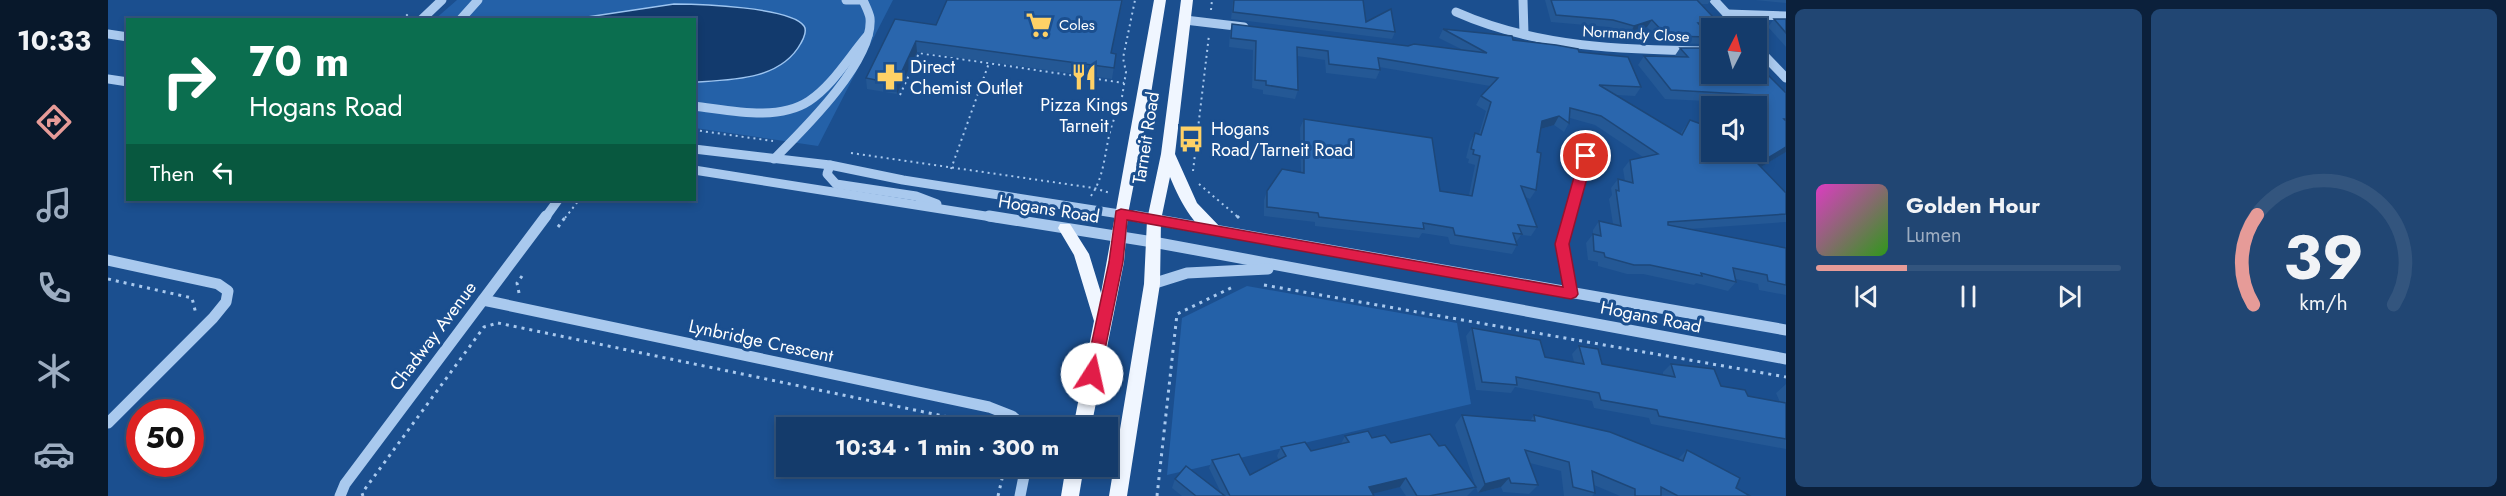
<!DOCTYPE html>
<meta charset="utf-8">
<style>
body{margin:0;font-family:Jost,sans-serif;background:#214673;color:#f1f3f6;height:100vh;display:flex;flex-direction:column;font-size:22px;white-space:nowrap}
*{box-sizing:border-box;margin:0}
p{font-size:20px;color:#9dadc1}
.icon{flex:none;width:33px;height:33px;fill:none;stroke:currentColor;stroke-width:2;stroke-linecap:round;stroke-linejoin:round}
.map{position:relative;flex:1;overflow:hidden}
.drawer{display:flex;flex-direction:column;gap:9px;padding:9px;background:#0b203b;width:720px}
.drawer>*{flex:none}
.guide{position:absolute;left:18px;top:18px;width:570px;height:183px;border-radius:0px;box-shadow:0 3px 9px #0003,0 0 0 2px #33557e;background:#0b6e4f;color:#fff;overflow:hidden}
.needle{width:39px;rotate:6deg}
.fabs{position:absolute;left:1593px;top:18px;display:grid;gap:12px}
.fabs a{display:grid;place-items:center;width:66px;height:66px;border-radius:0px;background:#143b6b;box-shadow:0 3px 9px #0003,0 0 0 2px #33557e;font-size:30px}
.speed{position:absolute;left:18px;top:399px;display:flex;gap:12px;font-size:30px;font-weight:700;text-align:center}
.speed>*{display:grid;place-content:center;width:78px;height:78px;border-radius:50%;background:#143b6b;box-shadow:0 3px 9px #0003,0 0 0 2px #33557e;line-height:1}
.speed .limit{border:9px solid #d22;background:#fff;color:#111}
.pin{position:absolute;display:grid;place-items:center;width:51px;height:51px;color:#fff;margin:-26px;border:3px solid #fff;border-radius:50%;box-shadow:0 2px 6px #0007}
.me{position:absolute;width:66px;margin:-33px;rotate:10deg;stroke-linejoin:round;filter:drop-shadow(0 0 4px #0008)}
.turn{display:flex;align-items:center;gap:21px;height:126px;padding:0 24px;font-size:27px}
.turn .icon{width:78px;height:78px;stroke-width:2.5}
.turn b{display:block;font-size:42px;line-height:51px}
.then{display:flex;align-items:center;height:57px;padding:0 24px;background:#0003;gap:12px;font-size:22px}
.drawer .card{flex:1;display:flex;flex-direction:column;justify-content:center;gap:9px;min-width:0;padding:0 21px;border-radius:9px;background:#214673}
.drawer .dial{align-items:center;gap:0}
.dial svg{height:156px;overflow:visible;fill:none;stroke:#33557e;stroke-width:7;stroke-linecap:round;text-anchor:middle}
.dial text{fill:#f1f3f6;stroke:none}
.song{display:flex;align-items:center;gap:18px}
.cover{width:72px;height:72px;border-radius:9px;background:linear-gradient(135deg,hsl(310 70% 55%),hsl(110 70% 35%))}
.played{height:6px;border-radius:3px;background:linear-gradient(90deg,#e69b98 30%,#33557e 30%)}
.keys{display:flex;justify-content:space-around;direction:ltr}
.drawer .tiles{flex:1;display:grid;gap:9px;grid-template-columns:repeat(2,1fr)}
.trip{position:absolute;left:668px;top:417px;width:342px;height:60px;border-radius:0px;background:#143b6b;box-shadow:0 3px 9px #0003,0 0 0 2px #33557e;font-weight:700;line-height:60px;text-align:center}
main{display:flex;flex:1;min-height:0}
.tabs{display:flex;flex-direction:column;width:108px;justify-content:space-around;align-items:center;background:#08182b;color:#9dadc1}
.tabs .icon{width:42px;height:42px}
.tabs .current{color:#e69b98}
.tabs b{font-size:27px;color:#f1f3f6}
.map>svg:first-child{display:block}
.green{fill:#2461a8}
.water{fill:#123a6d;stroke:#9cc4f0;stroke-width:1.5}
.lines{fill:none;stroke-linecap:round;stroke-linejoin:round}
.path-far1{stroke:#a9c9ee;stroke-width:2;stroke-dasharray:2 4;stroke-linecap:butt}
.path{stroke:#a9c9ee;stroke-width:3;stroke-dasharray:3 5;stroke-linecap:butt}
.minor-far1{stroke:#a9c9ee;stroke-width:9}
.minor{stroke:#a9c9ee;stroke-width:11}
.major{fill:#f0f6ff;fill-rule:evenodd}
.wall{fill:#245895}
.shaded-wall{fill:#1d4779}
.building{fill:#2a66ad;stroke:#1d4779;stroke-width:1.5}
.route{fill:#e11d48;stroke:#92132f;stroke-width:1.5}
.labels{text-anchor:middle;dominant-baseline:central;stroke-width:6;stroke-linejoin:round;paint-order:stroke}
.far-poi-label{font-size:15px;fill:#fff;stroke:#1b4f8f;text-anchor:start}
.far-street-label{font-size:15px;fill:#fff;stroke:#1b4f8f}
.poi-label{font-size:18px;fill:#fff;stroke:#1b4f8f;text-anchor:start}
.street-label{font-size:18px;fill:#fff;stroke:#1b4f8f}
</style>
<main>
<nav class="tabs">
<b>10:33</b>
<svg class="icon current" aria-label="directions" viewBox="0 0 24 24"><path d="M12 3l9 9-9 9-9-9zM9 14v-3h6M13 9l2 2-2 2"/></svg>
<svg class="icon" aria-label="music" viewBox="0 0 24 24"><path d="M9 18V5l10-2v13"/><circle cx="6" cy="18" r="3"/><circle cx="16" cy="16" r="3"/></svg>
<svg class="icon" aria-label="phone" viewBox="0 0 24 24"><path d="M5 4h4l2 5-3 2q2 4 5 5l2-3 5 2v4C11 20 4 13 5 4z"/></svg>
<svg class="icon" aria-label="climate" viewBox="0 0 24 24"><path d="M12 3v18M4 7l16 10M4 17L20 7"/></svg>
<svg class="icon" aria-label="car" viewBox="0 0 24 24"><path d="M5 17H2v-5l4-1 3-4h7l3 4 3 1v5h-3M9 17h6M6 11h13"/><circle cx="7" cy="17" r="2"/><circle cx="17" cy="17" r="2"/></svg>
</nav>
<div class="map">
<svg width="1678" height="496" viewBox="0 0 1678 496">
<rect width="100%" height="100%" fill="#1b4f8f"/>
<g class="green">
<path d="M349,0H785L710,146L587,128L586,20H326Z"/>
<path d="M1139,286L1349,323L1363,404L1059,475L1074,318Z"/>
</g>
<path class="water" d="M566,4C590,4 683,7 696,26C699,30 696,38 693,43C673,80 624,80 587,82L586,20L466,19Z"/>
<g class="lines">
<g class="path-far1">
<path d="M1103,10L1104,0"/>
<path d="M294,20L301,13"/>
<path d="M792,95L811,53L1016,83"/>
<path d="M1014,97L1018,72L1015,58L1027,0"/>
<path d="M586,130L665,141"/>
<path d="M743,153L986,188L1002,193"/>
<path d="M843,169L881,63"/>
<path d="M1085,171L1101,35"/>
<path d="M1091,184L1131,218"/>
<path d="M983,196C1001,170 995,136 1011,109"/>
<path d="M457,218L471,200"/>
</g>
<g class="path">
<path d="M1129,216L1131,218"/>
<path d="M450,227L458,216"/>
<path d="M0,279L84,298L88,314"/>
<path d="M1156,285L1678,377"/>
<path d="M411,293L409,283L414,276"/>
<path d="M390,323L888,427"/>
<path d="M255,496L254,493L376,327L390,323"/>
<path d="M890,496L897,466"/>
<path d="M1049,496L1069,314L1127,286"/>
</g>
<g class="minor-far1">
<path d="M738,0H755"/>
<path d="M1415,0L1416,34"/>
<path d="M1606,0L1632,28"/>
<path d="M1348,12C1429,48 1517,50 1604,51"/>
<path d="M1619,14L1678,16"/>
<path d="M313,20L334,0"/>
<path d="M352,20L370,0"/>
<path d="M1077,20L1136,27"/>
<path d="M0,34L20,37"/>
<path d="M1648,47L1678,78"/>
<path d="M0,79L20,82"/>
<path d="M586,106C621,110 669,122 701,101C725,85 741,57 760,35"/>
<path d="M586,149L722,165L795,180L1037,218"/>
<path d="M666,159C695,130 766,61 762,18C761,12 757,5 755,0"/>
<path d="M722,165L719,174L728,184L808,196L829,204"/>
<path d="M586,170L890,218"/>
<path d="M437,218L450,200"/>
<path d="M1461,218L1478,156"/>
</g>
<g class="minor">
<path d="M881,216L1045,242L1678,359"/>
<path d="M1027,216L1678,330"/>
<path d="M1462,216L1454,244L1463,293"/>
<path d="M0,260L110,284L120,291L118,302L105,318L0,423"/>
<path d="M1044,284L1079,273L1160,269"/>
<path d="M375,300L881,407L904,416L918,428"/>
<path d="M232,496L237,484L438,216"/>
<path d="M912,496L918,466"/>
</g>
<g class="major">
<path d="M1046,0H1058L1041,106L1020,214L1016,262L983,428H965L986,321L966,255L950,228L952,224H962L981,254L993,293Z"/>
<path d="M1073,0H1085L1067,154L1089,203L1115,230L1113,234C1090,241 1069,194 1062,177L1053,220L1052,284L1019,496H1001L1036,284L1039,220L1053,154Z"/>
<path d="M958,466H976L971,496H953Z"/>
</g>
</g>
<g class="wall">
<path d="M1015,0L1003,53L1008,54L1004,79L809,52L789,94L759,89L758,78L828,25Z"/>
<path d="M1125,0H1255L1258,22L1287,32L1284,39L1123,19Z"/>
<path d="M1437,0H1603L1600,4H1592L1605,17L1602,23L1597,31L1602,37L1597,44L1554,43L1539,27L1522,33L1501,27L1443,22Z"/>
<path d="M1647,0H1678V3Z"/>
<path d="M1666,19H1678V47L1660,27Z"/>
<path d="M1124,24L1300,46L1353,49L1331,38L1335,29L1405,40L1471,52L1533,87L1527,96L1508,95L1572,134L1582,120L1601,127L1639,103L1557,99L1530,65L1536,56L1566,57L1572,48L1678,93V152L1653,167L1678,193V222L1581,229L1678,248V295L1651,290L1650,284L1628,279V282L1620,291L1588,283L1586,285L1535,274H1519L1490,266V262L1480,260L1478,243L1485,234V230L1491,221L1505,224L1501,199L1504,195L1503,188L1510,179L1517,181L1515,169L1522,160L1535,157L1487,125L1462,118L1461,123L1456,132L1446,125L1433,129L1429,152L1428,190L1422,199L1417,197L1429,227L1423,236L1413,235L1408,242L1409,245L1404,254L1342,244L1340,237L1314,233L1311,238L1224,228L1207,226V222L1156,216V200L1159,191L1193,172L1192,128L1196,119L1332,191L1361,195L1367,165L1360,163L1361,159L1358,158L1362,142L1367,133L1371,134L1378,111L1368,105L1373,96L1382,86L1271,67L1272,70L1268,79L1218,73L1217,60L1189,56L1190,90L1187,99L1155,94V90L1144,88L1145,50L1121,47L1122,32Z"/>
<path d="M1364,328L1437,357L1466,362L1464,354L1471,346L1494,364L1555,375V372L1563,364L1613,386L1640,396L1672,402L1668,393L1678,384V449L1543,424L1541,418L1486,408L1484,401L1407,387L1403,393L1368,390L1358,336Z"/>
<path d="M1354,415L1422,421L1426,415L1570,459L1579,450L1628,488L1642,496H1512L1486,485L1487,493L1484,496H1456L1453,471L1422,463L1430,485L1421,494L1395,492L1393,487L1370,493L1368,487L1359,496H1298L1292,487L1264,493L1266,496H1074L1064,488L1067,479L1113,493L1101,468L1104,460L1142,475L1171,460L1169,456L1173,447L1203,451L1233,444L1237,436L1264,438L1283,443L1331,446L1368,487L1347,425Z"/>
</g>
<g class="shaded-wall">
<path d="M1544,20L1539,27L1522,33L1526,26Z"/>
<path d="M808,41L809,52L789,94L788,84Z"/>
<path d="M1451,116L1446,125L1429,130L1434,121Z"/>
<path d="M1678,147V152L1643,173L1650,164Z"/>
<path d="M1298,478L1292,487L1255,496L1261,487Z"/>
<path d="M1401,478L1393,487L1370,493L1377,484Z"/>
</g>
<g class="building">
<path d="M839,0H1014L1003,53L1008,54L1006,68L808,41L788,84L758,78L787,19L828,25Z"/>
<path d="M1126,0H1255L1258,22L1283,9L1287,32L1125,12Z"/>
<path d="M1443,0H1589L1605,17H1597L1602,23H1590L1602,37L1559,36L1544,20L1526,26L1505,20L1448,15Z"/>
<path d="M1666,19H1678V33Z"/>
<path d="M1124,24L1300,46L1306,44L1379,53L1335,29L1404,36L1405,40L1448,45L1470,49L1471,52L1520,57L1533,87L1491,85L1574,135L1582,120L1601,127L1604,125V152H1648V106H1634L1653,95L1563,90L1536,56L1580,57L1572,48H1604V74H1648V63L1678,93V119H1676L1678,121V147L1650,164L1678,193V214L1560,222V225L1678,248V285L1660,281L1659,275L1625,268L1628,282L1593,273L1594,276L1542,265H1526L1497,257L1496,253L1486,251L1485,234L1493,236L1491,221L1513,226L1508,190L1511,191L1510,179L1525,183L1522,160L1550,154L1493,116L1462,108L1461,123L1451,116L1434,121L1429,152L1433,153L1428,190L1413,186L1429,227L1410,225L1414,234L1405,233L1409,245L1347,235L1345,228L1315,223L1316,229L1228,219L1211,217L1210,213L1159,207V191L1174,169L1196,173V119L1324,138L1332,191L1364,196L1372,156L1365,154L1366,150L1363,149L1367,133L1373,135L1383,102L1373,96L1390,78L1270,58L1272,70L1221,64L1220,51L1189,47L1190,90L1158,85V81L1147,80L1148,41L1123,38Z"/>
<path d="M1364,328L1432,340L1437,357L1476,364L1471,346L1490,349L1494,364L1567,377L1563,364L1606,369L1613,386L1637,390L1640,396L1678,403V439L1551,416L1549,410L1493,400L1491,393L1408,377L1409,385L1374,382Z"/>
<path d="M1354,415L1427,421L1426,415L1502,432L1575,461L1579,450L1632,478L1628,488L1642,496H1570L1553,487V496H1527V489L1484,471L1487,493L1465,487L1461,462L1417,450L1430,485L1403,483L1401,478L1377,484Z"/>
<path d="M1260,431L1264,438L1277,435L1283,443L1322,434L1331,446L1337,445L1368,487L1321,496H1309L1298,478L1261,487L1266,496H1122L1104,460L1131,454L1142,475L1178,456L1173,447L1197,442L1203,451L1241,442L1237,436Z"/>
<path d="M1078,466L1117,496H1088L1067,479Z"/>
</g>
<path class="route" d="M1478,152L1485,156L1461,244L1470,294L1468,297L1463,299L1019,220L1015,262L992,374L984,380L977,374L1001,262L1008,211L1013,209L1455,287L1447,244L1472,156Z"/>
<defs>
<g id="supermarket-bare" transform="scale(2.07)"><path d="M-6-5.5h2.5l.6 2H6L4.5 2H-2.5L-4.4-4H-6ZM-1.5 3.2a1.3 1.3 0 1 0 .1 0ZM3 3.2a1.3 1.3 0 1 0 .1 0Z" fill="#ffd166" stroke="#1b4f8f" stroke-width="2.5" paint-order="stroke"/></g>
<g id="pharmacy-bare" transform="scale(2.07)"><path d="M-2-6h4v4h4v4h-4v4h-4v-4h-4v-4h4Z" fill="#ffd166" stroke="#1b4f8f" stroke-width="2.5" paint-order="stroke"/></g>
<g id="restaurant-bare" transform="scale(2.07)"><path d="M-5-6h1v4h1v-4h1v4h1v-4h1v5L-1.5 .5V6h-2V.5L-5-1ZM5-6V6H3V1.5H1.5Q1.5-4 5-6Z" fill="#ffd166" stroke="#1b4f8f" stroke-width="2.5" paint-order="stroke"/></g>
<g id="bus-bare" transform="scale(2.07)"><path d="M-5-6H5V4H4V6H2V4H-2V6H-4V4H-5ZM-3.5-4V0h7V-4ZM-3.5 1.2v1.5H-2V1.2ZM2 1.2v1.5H3.5V1.2Z" fill="#ffd166" stroke="#1b4f8f" stroke-width="2.5" paint-order="stroke"/></g>
</defs>
<g fill-rule="evenodd">
<use href="#supermarket-bare" x="931" y="25"/>
<use href="#pharmacy-bare" x="782" y="77"/>
<use href="#restaurant-bare" x="976" y="77"/>
<use href="#bus-bare" x="1083" y="139"/>
</g>
<g class="labels">
<g class="far-poi-label">
<text x="951" y="25">Coles</text>
</g>
<g class="far-street-label">
<text transform="translate(1528 34) rotate(3)">Normandy Close</text>
</g>
<g class="poi-label">
<text x="802" y="67">Direct<tspan x="802" dy="21">Chemist Outlet</tspan></text>
<text x="976" y="105" text-anchor="middle">Pizza Kings<tspan x="976" dy="21">Tarneit</tspan></text>
<text x="1103" y="129">Hogans<tspan x="1103" dy="21">Road/Tarneit Road</tspan></text>
</g>
<g class="street-label">
<text transform="translate(1038 138) rotate(-81)">Tarneit Road</text>
<text transform="translate(941 209) rotate(9)">Hogans Road</text>
<text transform="translate(1543 317) rotate(11)">Hogans Road</text>
<text transform="translate(325 336) rotate(-53)">Chadway Avenue</text>
<text transform="translate(653 341) rotate(12)">Lynbridge Crescent</text>
</g>
</g>
</svg>
<div class="fabs">
<a><svg class="needle" viewBox="-14 -14 28 28"><path d="M0-13l5 13h-10z" fill="#e53935"/><path d="M0 13l5-13h-10z" fill="#9dadc1"/></svg></a>
<a><svg class="icon" aria-label="sound" viewBox="0 0 24 24"><path d="M4 9h4l5-4v14l-5-4H4zM17 9q2 3 0 6"/></svg></a>
</div>
<div class="speed"><div class="limit">50</div></div>
<div class="pin" style="left:1478px;top:156px;background:#d93025"><svg class="icon" aria-label="arrive" viewBox="0 0 24 24"><path d="M6 21V4h12l-3 4 3 4H6"/></svg></div>
<svg class="me" style="left:984px;top:374px" viewBox="-20 -20 40 40"><circle r="19" fill="#fff"/><path d="M0-13L10 11 0 6-10 11z" fill="#e11d48"/></svg>
<div class="trip">10:34 · 1 min · 300 m</div>
<div class="guide">
<div class="turn"><svg class="icon" aria-label="right" viewBox="0 0 24 24"><path d="M7 20v-9h11M14 6l5 5-5 5"/></svg><div><b>70 m</b>Hogans Road</div></div>
<div class="then">Then<svg class="icon" aria-label="left" viewBox="0 0 24 24"><path d="M17 20v-9H6M10 6l-5 5 5 5"/></svg></div>
</div>
</div>
<section class="drawer">
<div class="tiles">
<div class="card">
<div class="song"><i class="cover"></i><div><b>Golden Hour</b><p>Lumen</p></div></div>
<div class="played"></div>
<div class="keys"><svg class="icon" aria-label="previous" viewBox="0 0 24 24"><path d="M18 5L8 12l10 7zM5 5v14"/></svg><svg class="icon" aria-label="pause" viewBox="0 0 24 24"><path d="M8 5v14M16 5v14"/></svg><svg class="icon" aria-label="next" viewBox="0 0 24 24"><path d="M6 5l10 7-10 7zM19 5v14"/></svg></div>
</div>
<div class="card dial"><svg viewBox="0 0 100 80">
<path d="M14 69A42 42 0 1 1 86 69"/>
<path d="M14 69A42 42 0 0 1 16 23" stroke="#e69b98"/>
<text x="50" y="56" font-size="32" font-weight="700">39</text>
<text x="50" y="72" font-size="11">km/h</text>
</svg></div>
</div>
</section>
</main>
